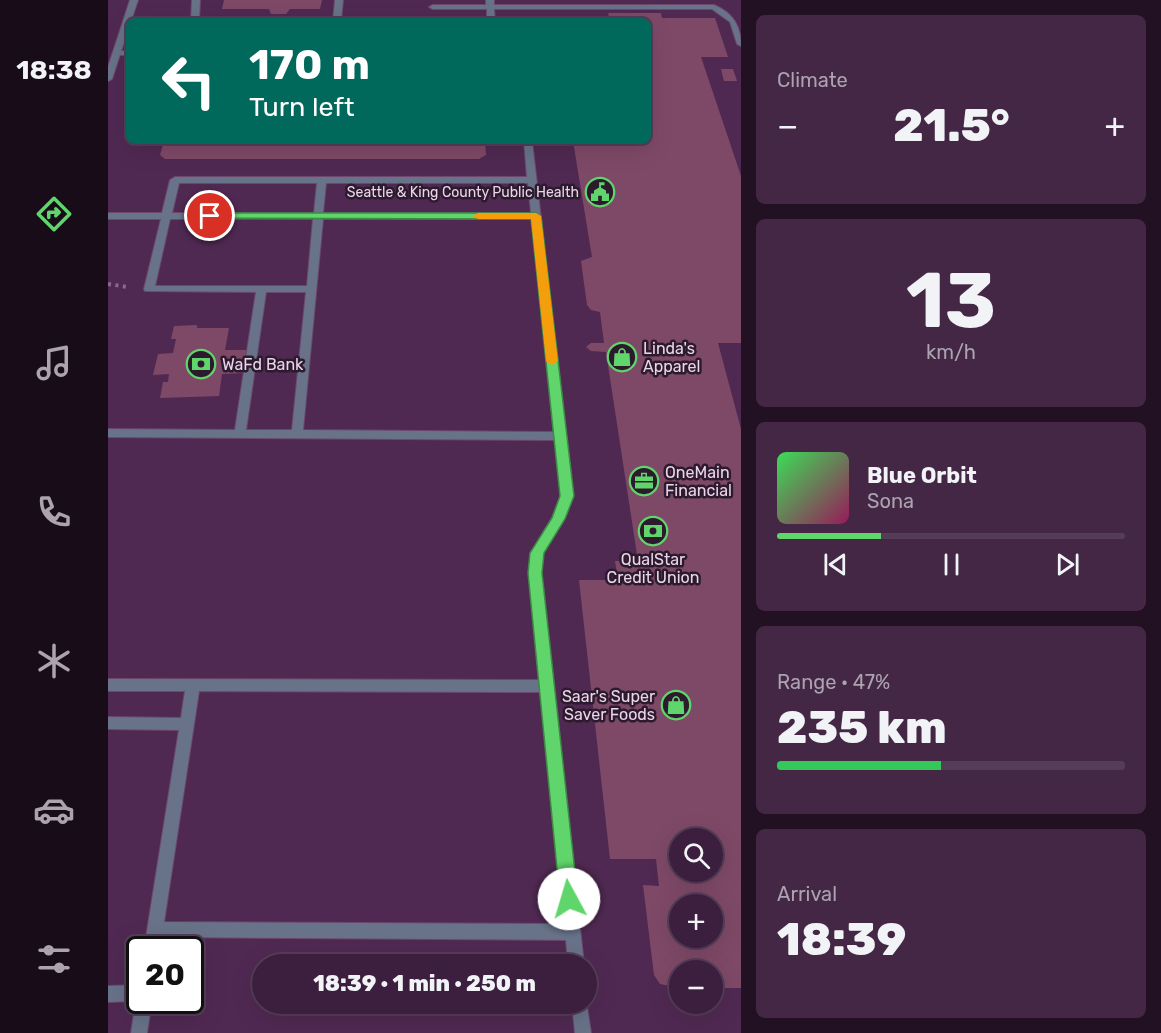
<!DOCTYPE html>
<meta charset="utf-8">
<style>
body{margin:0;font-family:Rubik,sans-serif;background:#432745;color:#f1f3f6;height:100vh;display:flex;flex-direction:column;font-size:22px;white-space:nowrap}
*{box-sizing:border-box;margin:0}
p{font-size:20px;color:#aca2b0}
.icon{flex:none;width:33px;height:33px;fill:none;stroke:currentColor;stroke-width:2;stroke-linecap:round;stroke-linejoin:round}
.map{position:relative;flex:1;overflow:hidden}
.sheet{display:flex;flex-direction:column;gap:15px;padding:15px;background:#211122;width:420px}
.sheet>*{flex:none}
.guide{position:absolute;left:18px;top:18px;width:525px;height:126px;border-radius:9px;box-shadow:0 6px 24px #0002,0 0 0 2px #553d58;background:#00695c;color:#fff;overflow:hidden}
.controls{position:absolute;left:561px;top:828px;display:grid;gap:12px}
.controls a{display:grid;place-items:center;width:54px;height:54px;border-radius:50%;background:#3c1f3e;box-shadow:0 6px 24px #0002,0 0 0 2px #553d58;font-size:30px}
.speed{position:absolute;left:18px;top:936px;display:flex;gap:12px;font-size:30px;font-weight:700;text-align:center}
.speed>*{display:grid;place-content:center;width:78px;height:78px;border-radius:50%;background:#3c1f3e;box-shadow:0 6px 24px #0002,0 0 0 2px #553d58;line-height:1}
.speed .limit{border:3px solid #111;border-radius:9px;background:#fff;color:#111}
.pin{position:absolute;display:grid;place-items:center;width:51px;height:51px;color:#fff;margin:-26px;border:3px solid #fff;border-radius:50%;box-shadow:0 2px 6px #0007}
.me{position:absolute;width:66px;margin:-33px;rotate:354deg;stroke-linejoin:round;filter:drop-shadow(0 0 4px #0008)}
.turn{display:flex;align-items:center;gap:21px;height:126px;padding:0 24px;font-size:27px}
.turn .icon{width:78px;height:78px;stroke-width:2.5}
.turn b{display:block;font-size:42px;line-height:51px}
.big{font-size:45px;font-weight:800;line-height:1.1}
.sheet .tile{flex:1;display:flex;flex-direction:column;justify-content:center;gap:9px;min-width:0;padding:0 21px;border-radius:9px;background:#432745}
.sheet .dial{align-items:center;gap:0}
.dial b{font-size:78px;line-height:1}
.song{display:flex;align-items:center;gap:18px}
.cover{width:72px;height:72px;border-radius:9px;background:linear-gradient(135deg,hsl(130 70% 55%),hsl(330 70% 35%))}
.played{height:6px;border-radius:3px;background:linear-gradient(90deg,#60d56b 30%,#553d58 30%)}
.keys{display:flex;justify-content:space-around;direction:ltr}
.heat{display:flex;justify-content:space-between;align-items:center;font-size:33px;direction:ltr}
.charge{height:9px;border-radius:4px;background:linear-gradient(90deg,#34c759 47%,#553d58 0)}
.trip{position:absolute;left:144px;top:954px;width:345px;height:60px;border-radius:30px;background:#3c1f3e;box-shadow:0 6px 24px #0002,0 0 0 2px #553d58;font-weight:800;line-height:60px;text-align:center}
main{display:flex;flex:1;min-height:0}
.tab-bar{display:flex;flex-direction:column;width:108px;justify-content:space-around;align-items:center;background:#180c19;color:#aca2b0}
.tab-bar .icon{width:42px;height:42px}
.tab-bar .current{color:#60d56b}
.tab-bar b{font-size:27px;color:#f1f3f6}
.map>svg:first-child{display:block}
.building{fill:#7e4967;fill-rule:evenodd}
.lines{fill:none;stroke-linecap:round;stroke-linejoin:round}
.service-casing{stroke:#6c486e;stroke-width:2}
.tertiary-casing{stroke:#6c486e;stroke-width:2}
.path{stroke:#8b698c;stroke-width:4;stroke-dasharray:3 4.5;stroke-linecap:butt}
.service{fill:#687389;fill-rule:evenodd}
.tertiary{fill:#687389;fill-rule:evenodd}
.route{fill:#60d56b;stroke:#3e8a46;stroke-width:1.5}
.slow{fill:#f59e0b}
.labels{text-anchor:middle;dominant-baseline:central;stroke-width:5;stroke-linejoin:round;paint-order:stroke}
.far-poi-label{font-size:14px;fill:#ecd4ec;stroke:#2c1a2d;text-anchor:end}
.poi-label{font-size:16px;fill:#ecd4ec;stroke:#2c1a2d;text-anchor:start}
</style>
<main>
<nav class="tab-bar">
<b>18:38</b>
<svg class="icon current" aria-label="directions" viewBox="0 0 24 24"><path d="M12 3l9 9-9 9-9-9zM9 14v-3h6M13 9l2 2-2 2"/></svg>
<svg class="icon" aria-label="music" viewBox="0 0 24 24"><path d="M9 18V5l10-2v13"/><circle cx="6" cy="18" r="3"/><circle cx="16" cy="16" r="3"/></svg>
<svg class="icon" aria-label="phone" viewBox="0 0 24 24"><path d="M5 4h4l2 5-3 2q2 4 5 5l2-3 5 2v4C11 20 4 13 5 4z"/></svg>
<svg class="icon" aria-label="climate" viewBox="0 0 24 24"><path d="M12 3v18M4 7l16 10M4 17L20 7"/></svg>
<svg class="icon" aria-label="car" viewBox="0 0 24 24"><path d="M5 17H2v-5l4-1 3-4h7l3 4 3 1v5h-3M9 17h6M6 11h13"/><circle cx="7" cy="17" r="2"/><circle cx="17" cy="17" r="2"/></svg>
<svg class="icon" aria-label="filters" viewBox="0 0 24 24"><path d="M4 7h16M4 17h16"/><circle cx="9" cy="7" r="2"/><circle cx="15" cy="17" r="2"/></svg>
</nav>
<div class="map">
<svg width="633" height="1033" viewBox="0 0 633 1033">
<rect width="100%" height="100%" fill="#502952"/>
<g class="building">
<path d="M116,0H214L212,9H182L178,14H163L161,9H114Z"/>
<path d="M500,13H553L554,18H607L620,57H593L633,176V343H610L633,429V988H604V970H572V988L552,984L546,975L535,885L551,886L548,859H502L471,580H510L507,561H530L498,352L483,351L478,347L483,343H496L492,312L483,310L479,305L473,261L484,257L465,141H540V21H502ZM572,838H604V872H572ZM572,904H604V938H572Z"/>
<path d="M613,69H625L629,81H616Z"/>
<path d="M56,141H377L378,155L371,159H57L52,155Z"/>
<path d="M89,325V328H121L117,350H140L137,373L114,374L111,396L52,398L55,382H60L61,374L45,375L50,354L65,353L68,339H63L66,326Z"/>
</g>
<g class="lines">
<g class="service-casing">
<g id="service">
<path d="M84,0H92L91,21H83Z"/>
<path d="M227,0H235L233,21H225Z"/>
<path d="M378,0H386V5H606C625,13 633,26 633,46L629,44L622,22L604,9H386L387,21H379V9H325L321,7L325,5H378Z"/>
<rect x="6" y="51" width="15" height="4"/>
<path d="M416,141H424L465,496L456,519L435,553L433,573L476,964H460L458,940L54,937L52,950H36L71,730L0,729V717L73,718L77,691H0V679L432,680L421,573L423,553L444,518L453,496L447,440L0,437V429L127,430L148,292L37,291L36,289L53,219H0V213H54L62,180L67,177H419ZM71,183H209L206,213H64ZM218,183H420L423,213H215ZM62,219H205L199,286H47ZM215,219H424L446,432L195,430ZM158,292H198L184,430H138ZM91,691L433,692L456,924L56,922Z"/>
<path d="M32,985V1000H44L39,1033H23L28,1001L0,1002V986Z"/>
<path d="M478,1000L483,1033H467L464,1004H478Z"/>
</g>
</g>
<g class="tertiary-casing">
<path id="tertiary" d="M22,0H30L23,21H21V27L4,79L0,81V67Z"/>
</g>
<path class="path" d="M0,284L20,287"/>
<use href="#service" class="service"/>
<use href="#tertiary" class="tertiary"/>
</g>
<path class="route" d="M102,213H428L433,216L466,496L457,519L436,553L434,573L470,899L467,905L461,907L455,905L452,899L420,573L422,553L444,518L452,496L423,219L98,218V214Z"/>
<path class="slow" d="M428,213L433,216L450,361L444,365L438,361L423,219H370L364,216L370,213Z"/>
<defs>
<g id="civic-ring" transform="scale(1.5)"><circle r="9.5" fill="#2c1a2d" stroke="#60d56b" stroke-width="1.5"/><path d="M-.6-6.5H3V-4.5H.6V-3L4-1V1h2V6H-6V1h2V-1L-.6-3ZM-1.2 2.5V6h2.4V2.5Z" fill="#60d56b"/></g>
<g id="shop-ring" transform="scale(1.5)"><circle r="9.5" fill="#2c1a2d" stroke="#60d56b" stroke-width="1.5"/><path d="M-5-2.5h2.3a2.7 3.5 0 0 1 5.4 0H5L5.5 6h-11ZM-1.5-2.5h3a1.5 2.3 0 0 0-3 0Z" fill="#60d56b"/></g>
<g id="bank-ring" transform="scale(1.5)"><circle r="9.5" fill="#2c1a2d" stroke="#60d56b" stroke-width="1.5"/><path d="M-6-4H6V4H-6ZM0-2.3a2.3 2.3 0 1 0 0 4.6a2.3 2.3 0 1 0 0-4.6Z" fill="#60d56b"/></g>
<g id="office-ring" transform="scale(1.5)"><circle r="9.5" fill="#2c1a2d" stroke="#60d56b" stroke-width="1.5"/><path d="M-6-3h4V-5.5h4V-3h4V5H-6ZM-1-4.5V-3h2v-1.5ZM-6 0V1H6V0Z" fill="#60d56b"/></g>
</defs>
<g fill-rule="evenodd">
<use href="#civic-ring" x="492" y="192"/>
<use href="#shop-ring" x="514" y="357"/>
<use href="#bank-ring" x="93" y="364"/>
<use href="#office-ring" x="536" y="481"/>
<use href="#bank-ring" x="545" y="531"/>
<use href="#shop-ring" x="568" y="705"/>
</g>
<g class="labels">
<g class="far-poi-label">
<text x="471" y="192">Seattle &amp; King County Public Health</text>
</g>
<g class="poi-label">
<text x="535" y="348">Linda's<tspan x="535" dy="18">Apparel</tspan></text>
<text x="114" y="364">WaFd Bank</text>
<text x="557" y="472">OneMain<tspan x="557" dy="18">Financial</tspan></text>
<text x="545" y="559" text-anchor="middle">QualStar<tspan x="545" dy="18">Credit Union</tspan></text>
<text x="547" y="696" text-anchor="end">Saar's Super<tspan x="547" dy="18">Saver Foods</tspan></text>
</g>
</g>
</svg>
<div class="controls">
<a><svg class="icon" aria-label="search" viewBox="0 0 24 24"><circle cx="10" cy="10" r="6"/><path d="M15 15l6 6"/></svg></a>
<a>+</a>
<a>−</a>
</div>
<div class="speed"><div class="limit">20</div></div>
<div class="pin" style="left:102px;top:216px;background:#d93025"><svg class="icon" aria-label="arrive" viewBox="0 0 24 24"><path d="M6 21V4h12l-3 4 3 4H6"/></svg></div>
<svg class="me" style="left:461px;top:899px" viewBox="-20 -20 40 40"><circle r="19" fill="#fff"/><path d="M0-13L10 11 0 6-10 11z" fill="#60d56b"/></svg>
<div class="trip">18:39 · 1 min · 250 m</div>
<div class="guide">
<div class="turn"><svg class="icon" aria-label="left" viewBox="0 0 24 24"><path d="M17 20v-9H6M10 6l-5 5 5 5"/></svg><div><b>170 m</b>Turn left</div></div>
</div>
</div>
<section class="sheet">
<div class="tile"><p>Climate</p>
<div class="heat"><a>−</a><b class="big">21.5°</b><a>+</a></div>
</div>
<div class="tile dial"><b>13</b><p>km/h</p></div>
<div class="tile">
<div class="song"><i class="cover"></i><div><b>Blue Orbit</b><p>Sona</p></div></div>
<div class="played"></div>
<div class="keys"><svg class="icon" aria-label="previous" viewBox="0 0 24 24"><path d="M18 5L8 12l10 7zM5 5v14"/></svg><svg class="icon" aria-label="pause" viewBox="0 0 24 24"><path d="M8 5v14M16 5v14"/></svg><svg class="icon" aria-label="next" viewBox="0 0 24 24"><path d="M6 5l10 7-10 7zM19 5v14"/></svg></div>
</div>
<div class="tile"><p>Range · 47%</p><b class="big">235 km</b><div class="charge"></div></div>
<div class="tile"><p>Arrival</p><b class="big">18:39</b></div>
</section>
</main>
